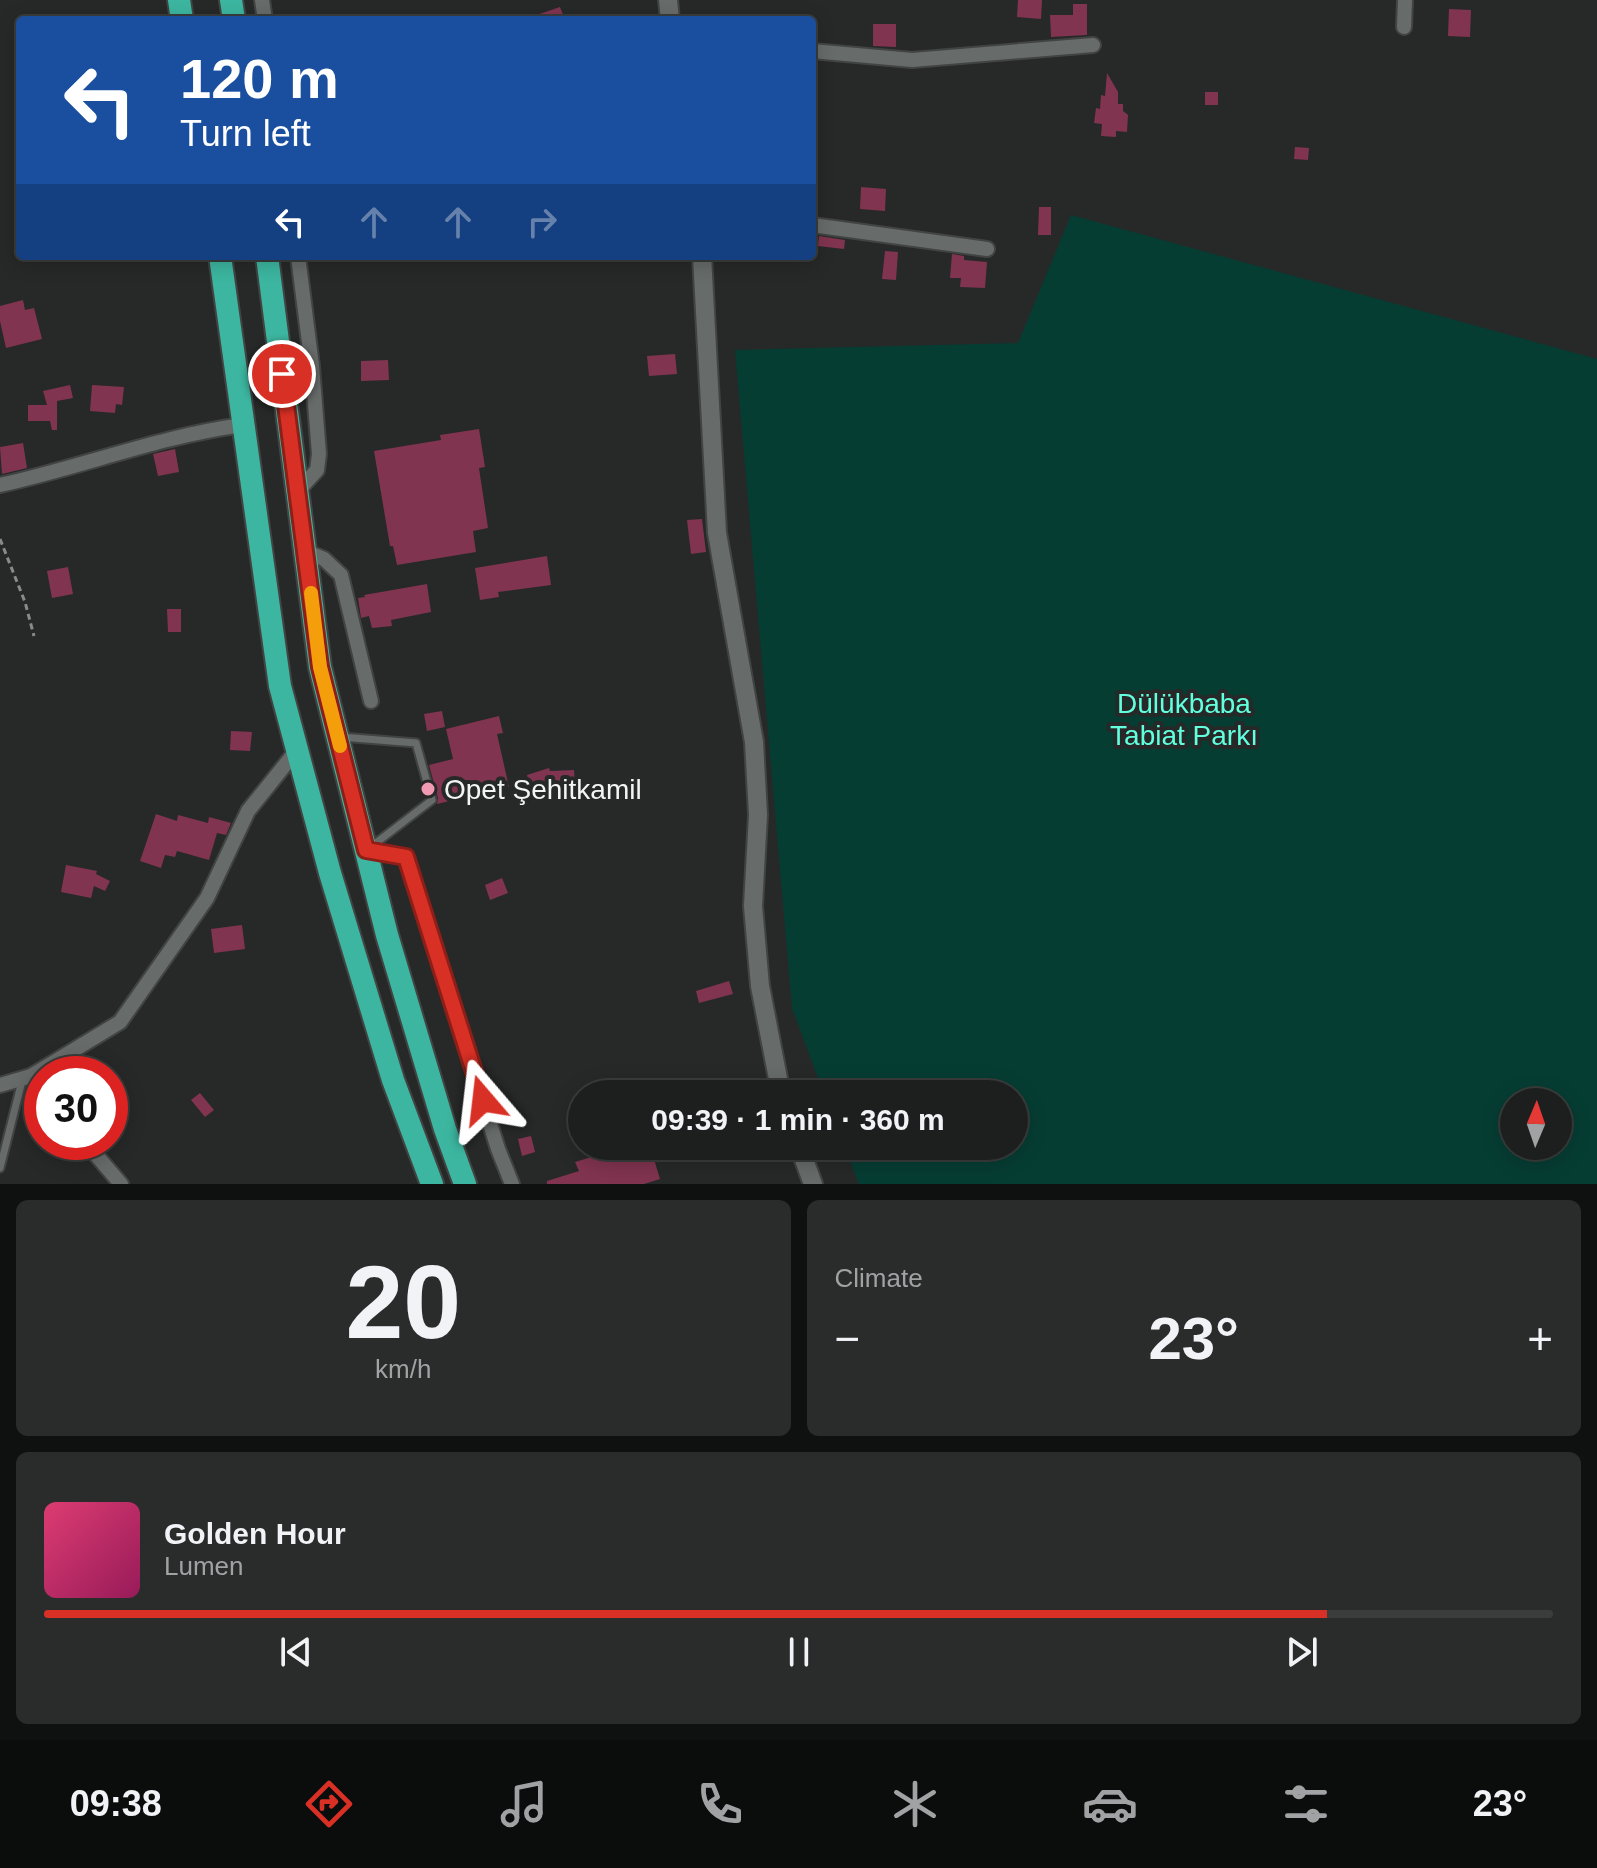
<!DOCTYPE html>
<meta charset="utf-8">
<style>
body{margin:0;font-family:Arial,sans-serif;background:#292c2b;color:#f1f3f6;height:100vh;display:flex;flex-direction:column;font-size:30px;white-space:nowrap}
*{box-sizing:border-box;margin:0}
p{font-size:26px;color:#a0a2a4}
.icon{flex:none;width:44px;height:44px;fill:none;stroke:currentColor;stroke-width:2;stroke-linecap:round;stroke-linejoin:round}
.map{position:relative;height:1184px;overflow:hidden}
.details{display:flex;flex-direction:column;gap:16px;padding:16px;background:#0f1110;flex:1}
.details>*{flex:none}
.banner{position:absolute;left:16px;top:16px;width:800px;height:244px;border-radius:8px;box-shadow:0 4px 20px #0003,0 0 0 2px #3a3d3c;background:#1a4fa0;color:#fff;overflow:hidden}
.needle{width:52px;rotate:2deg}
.fabs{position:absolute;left:1500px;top:1088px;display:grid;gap:16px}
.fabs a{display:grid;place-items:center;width:72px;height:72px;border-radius:50%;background:#1c1f1e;box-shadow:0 4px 20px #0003,0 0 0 2px #3a3d3c;font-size:40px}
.speed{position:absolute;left:24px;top:1056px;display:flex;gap:16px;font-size:40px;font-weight:700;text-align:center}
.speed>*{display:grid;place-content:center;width:104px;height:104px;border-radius:50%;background:#1c1f1e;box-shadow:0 4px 20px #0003,0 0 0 2px #3a3d3c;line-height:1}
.speed .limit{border:12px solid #d22;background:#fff;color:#111}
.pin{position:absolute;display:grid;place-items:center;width:68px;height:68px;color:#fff;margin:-34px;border:4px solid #fff;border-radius:50%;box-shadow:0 2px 8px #0007}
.me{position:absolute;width:88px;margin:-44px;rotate:343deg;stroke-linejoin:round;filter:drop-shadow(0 0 6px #0008)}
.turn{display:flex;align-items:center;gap:28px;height:168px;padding:0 32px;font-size:36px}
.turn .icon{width:104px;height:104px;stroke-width:2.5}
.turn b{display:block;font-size:56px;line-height:68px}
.lanes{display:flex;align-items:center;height:76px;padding:0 32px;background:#0003;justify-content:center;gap:40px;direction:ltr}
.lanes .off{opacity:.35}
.big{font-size:60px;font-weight:700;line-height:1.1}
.details .card{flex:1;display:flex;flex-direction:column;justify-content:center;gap:12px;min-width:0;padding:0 28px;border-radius:12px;background:#292c2b}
.details .dial{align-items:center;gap:0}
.dial b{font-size:104px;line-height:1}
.song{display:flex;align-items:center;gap:24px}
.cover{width:96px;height:96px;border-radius:12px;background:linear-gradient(135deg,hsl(340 70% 55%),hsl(330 70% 35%))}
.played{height:8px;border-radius:4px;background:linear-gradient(90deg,#d93025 85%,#3a3d3c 85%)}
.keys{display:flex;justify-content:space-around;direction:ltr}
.heat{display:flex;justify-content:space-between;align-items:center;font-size:44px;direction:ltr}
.details .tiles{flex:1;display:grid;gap:16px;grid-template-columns:1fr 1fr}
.card:last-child{grid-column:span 2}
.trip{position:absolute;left:568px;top:1080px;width:460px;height:80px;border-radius:40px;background:#1c1f1e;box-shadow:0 4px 20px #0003,0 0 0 2px #3a3d3c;font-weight:700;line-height:80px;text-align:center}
.tabs{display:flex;height:128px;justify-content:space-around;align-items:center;background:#0b0c0c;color:#a0a2a4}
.tabs .icon{width:56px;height:56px}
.tabs .selected{color:#d93025}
.tabs b{font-size:36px;color:#f1f3f6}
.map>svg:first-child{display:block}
.green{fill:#063d33;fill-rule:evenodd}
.building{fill:#81344f}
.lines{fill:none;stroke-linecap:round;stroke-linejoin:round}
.service-casing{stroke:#414443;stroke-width:11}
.minor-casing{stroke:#414443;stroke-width:18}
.tertiary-casing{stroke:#414443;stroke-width:22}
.trunk-casing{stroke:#414443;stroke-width:26}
.path{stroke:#888b8a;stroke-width:3;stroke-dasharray:6 4;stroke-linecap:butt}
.service{stroke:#676b6a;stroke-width:7}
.minor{stroke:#676b6a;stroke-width:14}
.tertiary{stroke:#676b6a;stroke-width:18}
.trunk{stroke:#3cb6a0;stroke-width:22}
.route-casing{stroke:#8d1f18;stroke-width:20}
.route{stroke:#d93025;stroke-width:14}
.slow{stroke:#f59e0b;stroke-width:14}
.poi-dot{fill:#f19ab3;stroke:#262928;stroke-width:3}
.labels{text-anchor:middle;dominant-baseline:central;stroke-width:8;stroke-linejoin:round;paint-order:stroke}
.park-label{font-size:28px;fill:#61ffde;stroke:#262928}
.poi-label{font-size:28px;fill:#f2f5f4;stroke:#262928;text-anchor:start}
</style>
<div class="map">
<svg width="1597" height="1184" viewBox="0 0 1597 1184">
<rect width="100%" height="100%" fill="#262928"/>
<path class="green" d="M1071,215L1597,359V1184H859L844,1146H1014V1094H824L792,1008L735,350L1018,343ZM1514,1102H1558V1146H1514Z"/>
<g class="building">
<path d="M1018,0H1042L1041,19L1017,17Z"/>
<path d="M1073,4H1087V35L1051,37L1050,15H1073Z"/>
<path d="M560,7L565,20H528V18Z"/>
<path d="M1449,9L1471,10L1470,37L1448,36Z"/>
<path d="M873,24H896V47L873,46Z"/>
<path d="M1107,73L1118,92V104H1123V111L1128,115L1127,132L1116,131V137L1101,136L1102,124L1094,123L1096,108L1100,109L1101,95L1105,96Z"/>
<rect x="1205" y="92" width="13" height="13"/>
<path d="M1295,147L1309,148L1308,160L1294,159Z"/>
<path d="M861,187L886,189L885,211L860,209Z"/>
<path d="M1039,207H1051V235H1038Z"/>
<path d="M819,236L845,240L844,249L818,246Z"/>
<path d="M885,251L898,252L896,280L882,279Z"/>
<path d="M952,254L964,256V260L987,262L985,288L960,287L961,278H950Z"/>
<path d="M23,300L25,310L34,308L42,339L6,348L0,321V306Z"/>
<path d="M675,354L677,374L649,376L647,356Z"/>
<path d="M388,360L389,380L361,381V361Z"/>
<path d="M70,385L73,398L57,401V430H52L50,421H28V405H47L43,391Z"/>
<path d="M92,385L124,387L122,405L116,404L115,413L90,411Z"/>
<path d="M479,429L485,467L479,468L488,528L473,531L476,552L397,565L393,546H390L374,451L441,440L440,435Z"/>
<path d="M23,443L27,468L2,474L0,447Z"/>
<path d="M175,449L179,472L158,476L153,454Z"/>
<path d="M702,519L706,552L691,554L687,520Z"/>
<path d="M547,556L551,585L498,592L499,597L480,600L475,568Z"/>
<path d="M68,567L73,594L52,598L47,571Z"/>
<path d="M427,584L431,612L391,620L392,626L372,628L369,616L361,618L358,598L365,597L364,595Z"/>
<path d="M167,609H181V632H168Z"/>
<path d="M442,711L445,727L427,731L424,714Z"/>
<path d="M499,716L503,733L497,734L509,787L437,804L438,798L429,765L453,759L446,729Z"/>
<path d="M231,731L252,732L250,751L230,750Z"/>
<path d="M549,768L550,771L574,770L575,783H553L556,796L533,802L527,775Z"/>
<path d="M156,814L177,821L178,815L208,823L209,817L231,823L226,835L217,833L209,860L177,851L175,857L165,855L161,868L140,861Z"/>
<path d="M66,865L97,871L96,874L110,881L105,891L94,886L91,898L61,892Z"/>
<path d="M502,878L508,893L490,900L485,885Z"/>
<path d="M242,925L245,949L214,953L211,929Z"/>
<path d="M729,981L733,994L699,1003L696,991Z"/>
<path d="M200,1093L214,1110L205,1117L191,1100Z"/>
<path d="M531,1136L535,1152L522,1156L518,1139Z"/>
<path d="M627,1146H650L660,1179L644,1184H547V1181L579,1171L575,1162Z"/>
</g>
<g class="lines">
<g class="service-casing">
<g id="service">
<path d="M341,737L416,743L432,800L368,849"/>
<path d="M0,1168L22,1081"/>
</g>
</g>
<g class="minor-casing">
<g id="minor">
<path d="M262,0L265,20"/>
<path d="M1404,27L1405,0"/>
<path d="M812,51L912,60L1093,45"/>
<path d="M812,225L987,249"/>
<path d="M0,485C82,467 160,436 243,425"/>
<path d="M297,492L317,470L319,454L312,366L298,256"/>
<path d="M305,551L324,559L341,575L371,701"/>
<path d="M366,850L406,857L498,1149L512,1184"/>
<path d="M31,1076L42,1090"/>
<path d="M0,1085L31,1076L120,1022L207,898L248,811L297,750"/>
<path d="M85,1142L121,1184"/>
</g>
</g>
<g class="tertiary-casing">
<g id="tertiary">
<path d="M668,0L670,20"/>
<path d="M702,256L717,533L754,742L758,815L753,906L760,986L781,1094"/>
<path d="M799,1146L813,1184"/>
</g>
</g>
<g class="trunk-casing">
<g id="trunk">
<path d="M179,0L182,20"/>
<path d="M231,0L234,20"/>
<path d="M220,256L280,686L330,873L393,1080L432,1184"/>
<path d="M267,256L320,667L387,935L445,1129L465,1184"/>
</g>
</g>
<path class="path" d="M0,539L25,602L34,636"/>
<use href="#service" class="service"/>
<use href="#minor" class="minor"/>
<use href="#tertiary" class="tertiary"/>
<use href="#trunk" class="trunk"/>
</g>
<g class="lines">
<g class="route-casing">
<path id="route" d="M282,374L320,667L366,850L406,857L483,1100"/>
</g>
<use href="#route" class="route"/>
<path class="slow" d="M311,593L320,667L340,746"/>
</g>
<circle class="poi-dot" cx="428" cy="789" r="8"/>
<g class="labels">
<g class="park-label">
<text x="1184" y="703">Dülükbaba<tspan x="1184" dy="32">Tabiat Parkı</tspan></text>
</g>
<g class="poi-label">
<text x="444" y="789">Opet Şehitkamil</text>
</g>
</g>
</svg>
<div class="fabs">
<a><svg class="needle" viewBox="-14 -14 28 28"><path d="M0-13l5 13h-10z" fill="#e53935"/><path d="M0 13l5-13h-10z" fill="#a0a2a4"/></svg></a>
</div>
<div class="speed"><div class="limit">30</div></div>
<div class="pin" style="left:282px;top:374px;background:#d93025"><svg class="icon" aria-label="arrive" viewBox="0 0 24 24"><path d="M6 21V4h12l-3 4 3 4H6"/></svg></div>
<svg class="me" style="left:483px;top:1100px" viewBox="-20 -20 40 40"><path d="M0-17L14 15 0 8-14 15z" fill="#d93025" stroke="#fff" stroke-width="4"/></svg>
<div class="trip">09:39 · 1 min · 360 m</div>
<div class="banner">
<div class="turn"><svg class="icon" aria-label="left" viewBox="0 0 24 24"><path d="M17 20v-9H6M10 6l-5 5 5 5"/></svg><div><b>120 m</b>Turn left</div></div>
<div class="lanes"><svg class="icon" aria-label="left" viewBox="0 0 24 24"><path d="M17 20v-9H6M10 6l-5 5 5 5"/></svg><svg class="icon off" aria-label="ahead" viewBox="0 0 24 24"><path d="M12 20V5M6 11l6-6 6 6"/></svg><svg class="icon off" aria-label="ahead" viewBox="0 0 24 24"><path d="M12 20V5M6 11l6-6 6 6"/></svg><svg class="icon off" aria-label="right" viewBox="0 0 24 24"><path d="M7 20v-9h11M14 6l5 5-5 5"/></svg></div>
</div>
</div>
<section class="details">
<div class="tiles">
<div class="card dial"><b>20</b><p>km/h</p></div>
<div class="card"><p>Climate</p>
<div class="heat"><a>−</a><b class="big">23°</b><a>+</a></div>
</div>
<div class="card">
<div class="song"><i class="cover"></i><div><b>Golden Hour</b><p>Lumen</p></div></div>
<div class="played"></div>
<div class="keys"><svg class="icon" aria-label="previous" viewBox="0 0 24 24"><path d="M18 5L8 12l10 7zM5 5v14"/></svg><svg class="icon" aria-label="pause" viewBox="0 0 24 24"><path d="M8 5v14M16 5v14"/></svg><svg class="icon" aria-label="next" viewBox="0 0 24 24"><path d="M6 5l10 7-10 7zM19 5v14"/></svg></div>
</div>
</div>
</section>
<nav class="tabs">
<b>09:38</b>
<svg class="icon selected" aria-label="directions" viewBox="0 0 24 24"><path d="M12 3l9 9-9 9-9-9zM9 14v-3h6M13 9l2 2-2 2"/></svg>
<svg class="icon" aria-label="music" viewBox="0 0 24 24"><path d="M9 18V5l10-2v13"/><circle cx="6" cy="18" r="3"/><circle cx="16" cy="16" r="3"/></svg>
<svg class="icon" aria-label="phone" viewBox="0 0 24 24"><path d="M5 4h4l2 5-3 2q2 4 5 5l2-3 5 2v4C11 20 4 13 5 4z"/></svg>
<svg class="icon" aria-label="climate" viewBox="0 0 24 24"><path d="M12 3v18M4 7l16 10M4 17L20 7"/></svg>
<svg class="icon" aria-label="car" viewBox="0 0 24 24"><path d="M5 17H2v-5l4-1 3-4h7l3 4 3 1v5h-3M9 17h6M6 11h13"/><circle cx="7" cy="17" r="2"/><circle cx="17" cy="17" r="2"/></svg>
<svg class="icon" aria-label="filters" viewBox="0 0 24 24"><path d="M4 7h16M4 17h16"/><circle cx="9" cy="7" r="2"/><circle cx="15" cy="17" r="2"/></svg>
<b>23°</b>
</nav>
